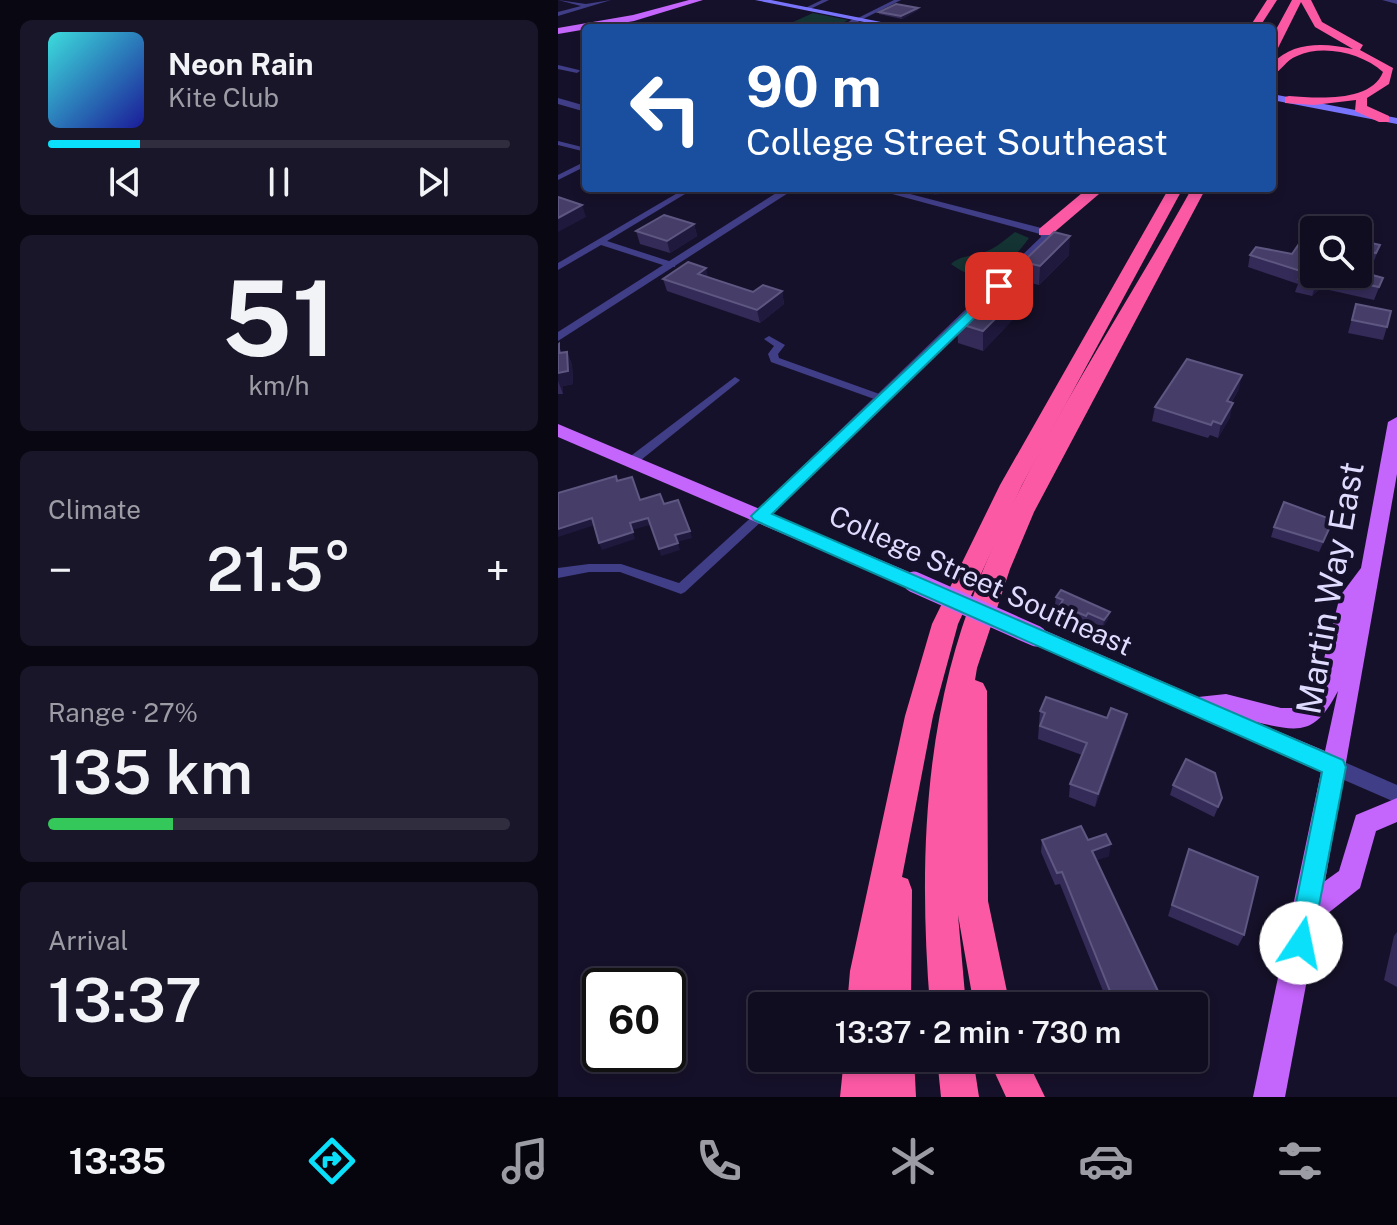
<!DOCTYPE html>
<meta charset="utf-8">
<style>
body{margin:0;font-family:"Public Sans",sans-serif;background:#191629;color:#f1f3f6;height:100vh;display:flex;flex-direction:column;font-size:30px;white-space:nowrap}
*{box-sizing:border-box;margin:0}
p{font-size:26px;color:#9c9ca5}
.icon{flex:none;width:44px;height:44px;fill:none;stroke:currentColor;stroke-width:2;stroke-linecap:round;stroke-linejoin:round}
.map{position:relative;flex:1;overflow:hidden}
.details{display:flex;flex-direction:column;gap:20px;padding:20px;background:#090712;width:558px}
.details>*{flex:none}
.top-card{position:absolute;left:24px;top:24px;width:694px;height:168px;border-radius:8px;box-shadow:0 4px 12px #0003,0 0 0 2px #302d3e;background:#1a4fa0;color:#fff;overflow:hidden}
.buttons{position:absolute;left:742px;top:216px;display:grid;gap:16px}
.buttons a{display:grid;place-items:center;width:72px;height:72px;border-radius:8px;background:#100d20;box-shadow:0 4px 12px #0003,0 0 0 2px #302d3e;font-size:40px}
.speed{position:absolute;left:24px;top:968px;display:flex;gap:16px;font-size:40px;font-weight:700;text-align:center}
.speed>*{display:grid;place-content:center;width:104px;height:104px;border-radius:50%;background:#100d20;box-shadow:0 4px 12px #0003,0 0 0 2px #302d3e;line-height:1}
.speed .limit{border:4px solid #111;border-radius:12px;background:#fff;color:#111}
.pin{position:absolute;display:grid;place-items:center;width:68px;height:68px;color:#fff;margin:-34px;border-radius:16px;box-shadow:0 4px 12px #0006}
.me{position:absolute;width:88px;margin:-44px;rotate:11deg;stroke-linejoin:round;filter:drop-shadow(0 0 6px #0008)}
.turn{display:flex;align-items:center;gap:28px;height:168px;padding:0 32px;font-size:36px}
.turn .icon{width:104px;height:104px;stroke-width:2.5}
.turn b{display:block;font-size:56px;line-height:68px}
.big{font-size:60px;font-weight:600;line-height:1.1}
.details .widget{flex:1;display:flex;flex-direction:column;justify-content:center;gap:12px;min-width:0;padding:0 28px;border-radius:12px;background:#191629}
.details .dial{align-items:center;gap:0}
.dial b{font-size:104px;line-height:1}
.song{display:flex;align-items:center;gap:24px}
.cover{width:96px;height:96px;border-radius:12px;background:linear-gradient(135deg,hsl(180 70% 55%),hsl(240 70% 35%))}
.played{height:8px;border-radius:4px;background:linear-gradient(90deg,#0be0fa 20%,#302d3e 20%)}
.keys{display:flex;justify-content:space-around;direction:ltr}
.heat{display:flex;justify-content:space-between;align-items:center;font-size:44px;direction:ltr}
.charge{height:12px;border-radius:6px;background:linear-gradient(90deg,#34c759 27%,#302d3e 0)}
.trip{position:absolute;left:190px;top:992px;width:460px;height:80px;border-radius:8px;background:#100d20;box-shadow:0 4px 12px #0003,0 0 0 2px #302d3e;font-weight:600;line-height:80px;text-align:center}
.dock{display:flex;height:128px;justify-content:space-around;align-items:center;background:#06050d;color:#9c9ca5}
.dock .icon{width:56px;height:56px}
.dock .selected{color:#0be0fa}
.dock b{font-size:36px;color:#f1f3f6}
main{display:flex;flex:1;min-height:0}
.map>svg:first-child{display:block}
.green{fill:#143433}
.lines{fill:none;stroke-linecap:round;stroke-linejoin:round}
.minor{fill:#413e88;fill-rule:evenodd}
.tertiary{fill:#413e88;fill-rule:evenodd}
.secondary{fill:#7974fc;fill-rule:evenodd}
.primary{fill:#c465fc;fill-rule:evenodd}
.motorway{fill:#fc59a5;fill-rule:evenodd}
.primary-bridge{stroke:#c465fc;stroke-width:21}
.wall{fill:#342b58}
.shaded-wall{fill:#20193e}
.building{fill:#463e69;stroke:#5e5781;stroke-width:2}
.route{fill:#0be0fa;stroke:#0792a2;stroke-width:2}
.labels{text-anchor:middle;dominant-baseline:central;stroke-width:8;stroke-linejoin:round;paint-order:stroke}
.street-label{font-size:28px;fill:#dfdbfe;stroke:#16112a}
.near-street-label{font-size:34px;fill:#dfdbfe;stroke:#16112a}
</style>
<main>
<section class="details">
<div class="widget">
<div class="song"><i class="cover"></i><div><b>Neon Rain</b><p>Kite Club</p></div></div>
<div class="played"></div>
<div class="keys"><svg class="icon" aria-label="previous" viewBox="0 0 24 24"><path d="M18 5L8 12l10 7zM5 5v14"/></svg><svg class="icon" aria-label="pause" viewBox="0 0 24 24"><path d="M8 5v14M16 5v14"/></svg><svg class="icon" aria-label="next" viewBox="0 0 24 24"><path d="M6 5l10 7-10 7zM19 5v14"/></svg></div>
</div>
<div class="widget dial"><b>51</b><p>km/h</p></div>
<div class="widget"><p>Climate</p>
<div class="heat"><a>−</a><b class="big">21.5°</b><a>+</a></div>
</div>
<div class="widget"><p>Range · 27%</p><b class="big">135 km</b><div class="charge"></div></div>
<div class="widget"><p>Arrival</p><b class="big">13:37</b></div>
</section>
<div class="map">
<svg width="839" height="1097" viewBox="0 0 839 1097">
<rect width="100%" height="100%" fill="#16112a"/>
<g class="green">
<path d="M255,13L290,20L275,28H222Z"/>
<path d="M457,232L471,238C451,266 425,289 393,264C403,255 412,257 424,253C437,249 447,240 457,232Z"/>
</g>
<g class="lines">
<g class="minor">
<path d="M0,0L28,4L53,0L0,16V12L23,6Z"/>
<path d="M264,0H271L250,10L245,9Z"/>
<path d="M336,0H343L303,20L298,19Z"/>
<path d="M824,0H839V4Z"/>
<path d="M0,65L21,70L22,71L19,73L0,69Z"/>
<path d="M0,141L28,148V152L0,145Z"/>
<path d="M28,161V166L0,180V175Z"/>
<path d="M128,188H137L49,241L117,263V267H111L43,245L0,270V263Z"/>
<path d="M211,336L227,345L220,354L221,358L327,396L328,398L323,401L319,400L213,362L210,354L216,346L206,339Z"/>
<path d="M177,377L182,380L180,382L78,464H70L69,461L70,458Z"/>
<path d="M202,512L206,513L208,516L206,519L127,592L123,594L62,572H31L0,578V568L31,564H63L121,583L198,513Z"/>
</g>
<g class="tertiary">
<path d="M298,17L305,19L290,28H281Z"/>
<path d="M0,98L28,106V112L0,104Z"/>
<path d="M226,188H238L0,341V332Z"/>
<path d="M312,188H329L491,230L494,238L207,520H197L194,516L197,512L483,237L482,234Z"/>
<path d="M777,758L839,785V803L770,773L767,767L770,761Z"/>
</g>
<g class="secondary">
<path d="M197,0H213L353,28H336Z"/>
<path d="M714,94L839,118V124L714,100Z"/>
</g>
<g class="primary">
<path d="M131,0H145L76,21L0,34V28L75,15Z"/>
<path d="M839,417V474L767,881L781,871L798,815L839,798V822L818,831L802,888L760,921L727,1097H695L763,772L470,642L467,636L470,630L478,627L486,630L640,697L668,694L723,708H742L750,703L759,686L782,596L803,568L830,422ZM780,691L767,751L698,722C744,733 757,734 780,691Z"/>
<path d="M0,424L363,577L366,582L363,587H349L0,437Z"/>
</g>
<g class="motorway">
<path d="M709,0H719L701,28H691Z"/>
<path d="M734,0H753L764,22L805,45L802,50L835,68L831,84L809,98V106L831,116V122H821L797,111L798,100L756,105L727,103V97L731,96C758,98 813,103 825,72C804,53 765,44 739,56C728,60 723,71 714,76V64C735,41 767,43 795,49L757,27L743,2L720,48L714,51V37Z"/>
<path d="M530,188H548L493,235H481V229Z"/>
<path d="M611,188H625L464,485L400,624L375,716L344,877L350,879L354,890L353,1006H289L292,971L347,716L374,624L442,485Z"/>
<path d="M634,188H648L476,512L452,569L419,668L417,680L425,683L429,691L430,901L452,1006H416L400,915L408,1006H372C363,894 364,778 392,669C436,498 549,341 634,188Z"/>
<path d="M286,1058H356L358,1097H282Z"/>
<path d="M379,1058H415L421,1097H383Z"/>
<path d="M430,1058H468L487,1097H448Z"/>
</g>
<path class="primary-bridge" d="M356,582L478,636"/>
</g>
<g class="wall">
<path d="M360,8V10L344,19L321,14V12Z"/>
<path d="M136,224L139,236L112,253L82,244L78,231Z"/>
<path d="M800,240L822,245L814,266L804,264L800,271L825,278L816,300L762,288L754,296L737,292L740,284L690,267L692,255L756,274Z"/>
<path d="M511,255L481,285L464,281L465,262Z"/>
<path d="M151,277L195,292L224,291L226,304L202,323L109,291L105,279Z"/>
<path d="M798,304L829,327L825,340L790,333Z"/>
<path d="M461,313L425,351L400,343L399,323Z"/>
<path d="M0,345L4,353L9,352L14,365L15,384L5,386V394H0Z"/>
<path d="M681,389L673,403L672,417L660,438L652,435L650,438L594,421L597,407Z"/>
<path d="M716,527L771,530L761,552L713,537Z"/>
<path d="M498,597L550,619L545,627L529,620L528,623L501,612L502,606L497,604Z"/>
<path d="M482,711L549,718L569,714L566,727L537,807L511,797L512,784L524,755L480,739Z"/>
<path d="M615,785L664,798L656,817L612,795Z"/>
<path d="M484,840H530L551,856L538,860L607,1006H551L502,884L497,885L483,852Z"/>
<path d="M631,849L686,935L680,946L610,916Z"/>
<path d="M839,932V987L826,980L836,936Z"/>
</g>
<g class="shaded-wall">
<path d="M360,8V10L344,19L343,16Z"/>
<path d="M376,188H401V191L376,195Z"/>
<path d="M24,205L28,217L0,232V218Z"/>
<path d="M136,224L139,236L112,253L109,241Z"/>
<path d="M512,236L511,255L481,285L482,266Z"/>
<path d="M808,251L804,264L800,271V266Z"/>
<path d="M148,268L151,281L140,274Z"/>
<path d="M766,275L762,288L754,296L758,283Z"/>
<path d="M224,291L226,304L202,323L199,310Z"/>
<path d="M462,294L461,313L425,351V331Z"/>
<path d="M9,352L14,365L15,384L5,386V394L0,381V373Z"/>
<path d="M684,375L681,389L665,415L669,401Z"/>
<path d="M675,403L672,417L660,438L663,424Z"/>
<path d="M34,518L37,525L0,537V529Z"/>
<path d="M90,518L92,525L74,530L72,523Z"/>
<path d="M132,531L134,538L119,542L117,535Z"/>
<path d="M75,532L77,539L44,550L41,543Z"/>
<path d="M120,543L122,550L103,556L101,549Z"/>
<path d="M552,612L550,619L545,627L546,620Z"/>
<path d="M569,714L566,727L537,807L540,794Z"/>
<path d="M553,844L551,856L531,863L534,851Z"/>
</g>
<g class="building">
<path d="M338,4L360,8L343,16L321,12Z"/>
<path d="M0,197L24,205L0,218Z"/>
<path d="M106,215L136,224L109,241L78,231Z"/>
<path d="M496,232L512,236L482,266L465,262Z"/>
<path d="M800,240L822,245L818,253L808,251L800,266Z"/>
<path d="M741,244L756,248V274H800V271L825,278L821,287L766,275L758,283L741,279L746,272L692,255L698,247L734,254Z"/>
<path d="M130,262L148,268L140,274L195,292L205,285L224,291L199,310L105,279Z"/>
<path d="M438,287L462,294L425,331L399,323Z"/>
<path d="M798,304L833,311L829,327L794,320Z"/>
<path d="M1,344V353L9,352L10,371L0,373V345Z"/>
<path d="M629,359L684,375L669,401L675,403L663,424L655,421L653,425L597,407Z"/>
<path d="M58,476L59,481L74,477L82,500L102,494L106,504L120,500L132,531L117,535L120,543L101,549L90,518L72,523L75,532L41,543L34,518L0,529V493Z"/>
<path d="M726,502L775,520L765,542L716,527Z"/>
<path d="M503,590L552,612L546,620L530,613L528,616L502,605L505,600L498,597Z"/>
<path d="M488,697L549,718L553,708L569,714L540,794L512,784L529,743L482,726L487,713L482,711Z"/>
<path d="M628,759L657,773L664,798L660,807L615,785Z"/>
<path d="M523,826L530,840L548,834L553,844L534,851L607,1006H558L504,872L499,873L484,840Z"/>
<path d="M631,849L700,877L686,935L614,905Z"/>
</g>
<path class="route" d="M441,282L448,286L446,289L214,514L785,760L788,767L752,952L743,955L734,952L730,943L764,772L196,520L193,516Z"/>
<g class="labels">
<g class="street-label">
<text transform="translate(423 580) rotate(24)">College Street Southeast</text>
</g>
<g class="near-street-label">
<text transform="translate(772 588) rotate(-80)">Martin Way East</text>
</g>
</g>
</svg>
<div class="buttons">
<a><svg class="icon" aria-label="search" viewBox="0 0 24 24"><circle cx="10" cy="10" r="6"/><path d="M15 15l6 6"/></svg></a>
</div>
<div class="speed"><div class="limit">60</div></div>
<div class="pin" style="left:441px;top:286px;background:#d93025"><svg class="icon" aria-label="arrive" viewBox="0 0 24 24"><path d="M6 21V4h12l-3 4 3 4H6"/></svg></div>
<svg class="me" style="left:743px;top:943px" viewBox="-20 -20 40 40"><circle r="19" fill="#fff"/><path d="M0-13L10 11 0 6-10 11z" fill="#0be0fa"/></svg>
<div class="trip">13:37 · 2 min · 730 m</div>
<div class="top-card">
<div class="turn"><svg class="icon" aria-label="left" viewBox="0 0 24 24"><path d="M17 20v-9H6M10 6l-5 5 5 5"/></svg><div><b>90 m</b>College Street Southeast</div></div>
</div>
</div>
</main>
<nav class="dock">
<b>13:35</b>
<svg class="icon selected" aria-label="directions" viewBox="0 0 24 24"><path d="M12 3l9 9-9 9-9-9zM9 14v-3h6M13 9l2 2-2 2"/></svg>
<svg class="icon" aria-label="music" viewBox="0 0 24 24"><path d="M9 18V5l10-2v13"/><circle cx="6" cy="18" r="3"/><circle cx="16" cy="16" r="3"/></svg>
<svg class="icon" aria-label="phone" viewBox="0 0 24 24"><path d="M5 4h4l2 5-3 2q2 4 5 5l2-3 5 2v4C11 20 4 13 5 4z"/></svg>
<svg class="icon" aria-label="climate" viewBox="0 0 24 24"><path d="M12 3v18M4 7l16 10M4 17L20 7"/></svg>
<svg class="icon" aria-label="car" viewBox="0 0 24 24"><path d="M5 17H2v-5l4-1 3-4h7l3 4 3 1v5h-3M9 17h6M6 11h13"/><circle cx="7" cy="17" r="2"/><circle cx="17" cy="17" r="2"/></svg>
<svg class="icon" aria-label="filters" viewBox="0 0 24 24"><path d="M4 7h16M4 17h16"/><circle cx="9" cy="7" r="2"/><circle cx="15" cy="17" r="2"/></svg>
</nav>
